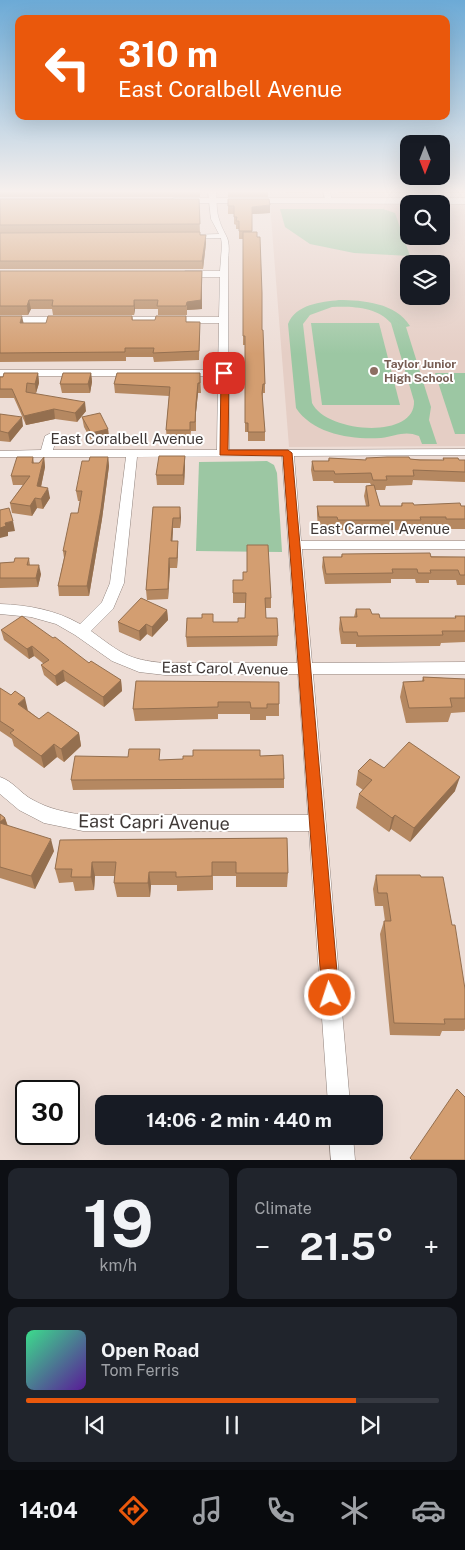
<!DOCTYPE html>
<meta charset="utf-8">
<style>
body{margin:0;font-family:"Public Sans",sans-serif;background:#20242c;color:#f1f3f6;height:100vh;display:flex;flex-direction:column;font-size:19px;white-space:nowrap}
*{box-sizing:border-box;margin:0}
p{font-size:16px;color:#9ea1a6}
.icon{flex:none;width:28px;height:28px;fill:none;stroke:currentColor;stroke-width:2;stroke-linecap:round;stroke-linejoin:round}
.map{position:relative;height:1160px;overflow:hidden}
.drawer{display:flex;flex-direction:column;gap:8px;padding:8px;background:#0d0f14;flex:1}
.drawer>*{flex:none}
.hud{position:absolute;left:15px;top:15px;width:435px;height:105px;border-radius:10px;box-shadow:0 5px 20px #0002;background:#ea580c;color:#fff;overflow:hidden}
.needle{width:32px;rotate:180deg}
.tools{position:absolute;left:400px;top:135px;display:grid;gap:10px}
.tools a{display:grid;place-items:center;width:50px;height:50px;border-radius:10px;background:#171b24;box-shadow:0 5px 20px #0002;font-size:25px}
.speed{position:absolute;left:15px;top:1080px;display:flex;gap:10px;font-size:25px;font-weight:700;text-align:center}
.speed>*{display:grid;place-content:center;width:65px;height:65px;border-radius:50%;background:#171b24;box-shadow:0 5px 20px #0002;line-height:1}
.speed .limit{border:2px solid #111;border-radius:8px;background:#fff;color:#111}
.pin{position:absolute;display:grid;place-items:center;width:42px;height:42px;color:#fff;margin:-21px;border-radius:10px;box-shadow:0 2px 8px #0006}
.me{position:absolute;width:55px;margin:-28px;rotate:356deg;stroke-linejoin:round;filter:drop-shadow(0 0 4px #0008)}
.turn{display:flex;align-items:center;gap:18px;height:105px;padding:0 20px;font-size:22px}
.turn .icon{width:65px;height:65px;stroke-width:2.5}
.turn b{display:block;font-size:35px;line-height:42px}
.big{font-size:38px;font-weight:700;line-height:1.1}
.drawer .tile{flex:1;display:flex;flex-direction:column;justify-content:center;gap:8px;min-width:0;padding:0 18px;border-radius:10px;background:#20242c}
.drawer .dial{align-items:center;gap:0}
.dial b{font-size:65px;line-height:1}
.song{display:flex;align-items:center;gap:15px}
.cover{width:60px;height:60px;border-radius:8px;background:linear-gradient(135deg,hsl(150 70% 55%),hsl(270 70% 35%))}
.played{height:5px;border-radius:2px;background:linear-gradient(90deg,#ea580c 80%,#363941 80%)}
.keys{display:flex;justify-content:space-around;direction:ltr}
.heat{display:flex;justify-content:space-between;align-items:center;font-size:28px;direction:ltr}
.drawer .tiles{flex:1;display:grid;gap:8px;grid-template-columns:1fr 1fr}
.tile:last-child{grid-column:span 2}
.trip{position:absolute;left:95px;top:1095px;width:288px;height:50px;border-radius:10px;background:#171b24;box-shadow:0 5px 20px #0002;font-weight:700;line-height:50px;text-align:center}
.menu{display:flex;height:80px;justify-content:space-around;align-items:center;background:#090b0e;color:#9ea1a6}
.menu .icon{width:35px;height:35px}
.menu .on{color:#ea580c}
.menu b{font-size:22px;color:#f1f3f6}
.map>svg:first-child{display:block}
.built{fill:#e5cec5;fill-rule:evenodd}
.green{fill:#9cc7a3;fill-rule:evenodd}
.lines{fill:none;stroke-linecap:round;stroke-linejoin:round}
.minor-casing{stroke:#91837d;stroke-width:1}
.tertiary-casing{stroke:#91837d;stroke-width:1}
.minor{fill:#fff;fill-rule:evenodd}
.tertiary{fill:#fff;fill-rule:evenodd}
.wall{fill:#b58861}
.shaded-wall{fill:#946f4f}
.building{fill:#d39e71;stroke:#946f4f}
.route{fill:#ea580c;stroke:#983908}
.education-dot{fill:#8d6e63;stroke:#fff;stroke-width:2}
.labels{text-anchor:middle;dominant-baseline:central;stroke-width:4;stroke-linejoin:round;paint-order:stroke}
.far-education-label{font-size:12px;font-weight:bold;fill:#785e54;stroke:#fff;text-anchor:start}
.street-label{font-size:15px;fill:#3f3836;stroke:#fff}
.near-street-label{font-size:18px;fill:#3f3836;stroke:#fff}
</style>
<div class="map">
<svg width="465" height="1160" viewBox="0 0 465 1160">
<rect width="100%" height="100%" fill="#edddd6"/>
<path class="built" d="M465,203V446L289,447L270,204ZM409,204H441V236H409ZM409,264H441V296H409Z"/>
<g class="green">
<path d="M280,209H383L395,213L410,256L354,253L310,244L285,227Z"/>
<path d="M339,300C363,300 396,303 410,326L406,327L431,407L429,420L437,444H422L419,436C405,430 396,436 381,438C352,440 313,434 296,408L288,324C296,304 321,302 339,300ZM332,307C352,306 377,307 391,323L414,401C416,440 326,433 312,403L303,324L310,315Z"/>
<path d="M311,323H379L400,405H322Z"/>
<path d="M435,373H465V434H455Z"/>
<path d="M267,461L274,465L277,473L282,552L196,551L199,462Z"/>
</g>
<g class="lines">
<g class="minor-casing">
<g id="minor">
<path d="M208,191H216C217,200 216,211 219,219C225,239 231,234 228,260L229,450L465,449V455L294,456L301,541H465V549H302L312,663L465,662V674H313L350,1104H328L309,831H83L44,823L19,810L0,794V777C13,781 21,794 33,800C49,809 65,812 83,815H308L298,674L165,675L139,672L112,661L75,635L56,624L31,617L0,614V604C28,605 56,610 80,624L102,602L110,583L126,457H0V451L41,450L45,436L51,433L57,436L53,450H217L218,376H0V370H218L219,323H116L111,320L116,317H219L220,277H185L181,274L185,271H220L222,245L221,238L188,239L184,237L188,235L219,234L211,219ZM282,456L297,663H165C127,660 120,652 91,631L113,609L124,583L137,457Z"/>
<path d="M323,191H330L332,203H326Z"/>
<path d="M0,317H64L69,320L64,323H0Z"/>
<path d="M329,1136H353L355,1160H331Z"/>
</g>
</g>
<g class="tertiary-casing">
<path id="tertiary" d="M175,198H465V204L172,203V199Z"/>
</g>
<use href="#minor" class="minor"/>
<use href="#tertiary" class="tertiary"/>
</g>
<g class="wall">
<rect x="0" y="191" width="200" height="6"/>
<rect x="228" y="191" width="40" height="6"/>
<rect x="285" y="191" width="24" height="2"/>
<rect x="339" y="191" width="126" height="2"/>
<path d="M0,199H199L200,235L206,243L203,269H0Z"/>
<path d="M228,199L270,213L252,214V232L262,330L265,384V393H263L262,398L265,432V441H248V432H245V345H243V239H239V229H236V225L234,224V214H228Z"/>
<path d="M0,271L202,279V309L187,310V315H158V309H135L134,315H53L52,309H31L28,315H0Z"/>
<path d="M0,316L24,323H46L132,316L133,320L200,322L199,360L154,362L153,357H126V361L0,362Z"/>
<path d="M38,373L39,383L36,393H32L86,411L77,422L55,419L26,425L14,398H0V378Z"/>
<path d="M91,373L92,382L90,393H62L60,384Z"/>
<path d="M200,373L201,393H198L196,412V431H191L190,440H167L166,430L169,396L115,393L114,384Z"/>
<path d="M0,414L23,426L10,442L0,441Z"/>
<path d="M82,417L108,429L109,438L92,442L84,427Z"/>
<path d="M185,456V466L184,485H157L156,475Z"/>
<path d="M33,457L34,463H39L44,457L45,467L41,487L50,498L43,509L37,508L32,516L12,513L10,503L23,485H13L11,476Z"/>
<path d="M108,457L109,466L102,519L89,596H59L58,586L64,558L63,551L78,513L80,501H78L76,491L89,461Z"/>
<path d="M329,458L366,460V458L443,460V458L459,460H465V482L413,480L412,485L386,486L385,490H375L380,506H401L402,503L414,505L465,506V529H444L443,527H420L419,530H337L336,527H318L317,515V506H366L364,496L366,486L371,485L370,483H334L333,481H313L311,470L312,461H328Z"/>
<path d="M153,507L181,517L180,528H173L172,541L178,551L177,568H170L168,599L147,600L146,590Z"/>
<path d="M342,554L465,557V585H457L456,580H429V583H416L415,579H391V583L325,584L322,567L323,557H341Z"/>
<path d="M29,558L30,565L41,574L38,587L0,588V563L14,562Z"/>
<path d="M233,580L271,598V608H265L266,618L278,636L277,646L187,647L186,637L213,622H238L245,618L246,603H233Z"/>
<path d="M356,609L372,614L380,618H455V616H465V642L441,643L440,646L356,647V644H341L339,629L340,617H354Z"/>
<path d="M167,610L168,620L152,637L147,634L140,641L119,632L118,622Z"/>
<path d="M1,630L89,663L121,680L122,691L104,707L65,681L57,686L44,675L41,665L44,664L34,656L29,659L4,640Z"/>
<path d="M423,677L465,679V712L451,713L448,722L406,723L400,697L403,682L422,681Z"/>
<path d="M136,681L279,704V716H266V720H250V714H218V719L135,721L133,709Z"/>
<path d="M0,688L39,719L79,733L81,746L64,762L57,757L44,768L14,746L12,739L0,731Z"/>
<path d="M260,756L284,779V788L73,790L71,780L161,760Z"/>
<path d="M384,768L455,791L410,842L391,829L389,832L356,808L359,794L363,790L356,785L358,771Z"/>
<path d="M0,814L5,818L8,826L54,851L35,889L0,878Z"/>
<path d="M287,838L288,873L287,887H236V876H213V890L177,891V885H151L150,897H117L114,883L115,876H95L94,890L75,891L73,882L59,883L55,869L60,840Z"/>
<path d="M376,875L465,989V1029L464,1031H442L440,1036L390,1035L380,934L384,921H385L383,906H375L373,889Z"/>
</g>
<g class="shaded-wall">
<path d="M270,205V213L252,214V207Z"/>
<path d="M206,235V243L203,269L202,261Z"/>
<path d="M202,271V309L187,310V315V302Z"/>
<path d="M29,300L31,309L28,315L27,306Z"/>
<path d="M134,300L135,309L134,315Z"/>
<path d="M22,316L24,325L20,323Z"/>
<path d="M38,373L39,383L36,393L35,384Z"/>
<path d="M91,373L92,382L90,393L88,384Z"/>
<path d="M198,383V393L196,412V431V403Z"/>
<path d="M85,402L86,411L77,422L75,413Z"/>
<path d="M54,409L55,419L26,425L24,416Z"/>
<path d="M22,417L23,426L10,442L8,433Z"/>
<path d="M108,429L109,438L92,442L91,433Z"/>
<path d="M185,456V466L184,485L183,475Z"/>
<path d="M44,457L45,467L39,496L37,486Z"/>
<path d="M108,457L109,466L102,519L89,596L87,586Z"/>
<path d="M48,488L50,498L43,509L41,499Z"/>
<path d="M35,498L37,508L32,516L30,506Z"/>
<path d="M180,507L181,517L180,528Z"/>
<path d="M173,518V528L172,551L171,541Z"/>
<path d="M13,521L15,531L8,532V536L0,538V528L5,523Z"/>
<path d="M178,541V551L177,568V558Z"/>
<path d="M169,558L170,568L168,599V589Z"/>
<path d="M39,565L41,574L38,587L36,578Z"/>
<path d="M167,610L168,620L152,637V627Z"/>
<path d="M146,624L147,634L140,641L139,631Z"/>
<path d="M32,646L34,656L29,659L27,649Z"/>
<path d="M63,670L65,681L57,686L55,676Z"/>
<path d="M121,680L122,691L104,707L103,697Z"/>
<path d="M25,698L28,711L18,704Z"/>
<path d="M79,733L81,746L64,762L61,749Z"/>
<path d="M54,744L57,757L44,768L41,756Z"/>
<path d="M460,777L455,791L410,842L414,828Z"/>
<path d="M395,815L391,829L389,832L392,818Z"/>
<path d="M5,818L9,831L0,827V822Z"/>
<path d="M51,839L54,851L35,889L31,876Z"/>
<path d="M92,862L95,876L94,890L91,877Z"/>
<path d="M149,872L151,885L150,897L148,883Z"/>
</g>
<g class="building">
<path d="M0,199H199L200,224L0,225Z"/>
<path d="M228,199H269L270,205L252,207V231H239V221H236L237,217H234V206H228Z"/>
<path d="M200,232V235H206L202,261H0V233Z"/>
<path d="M243,232H257V237H260L262,293V330H263L265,384H263L262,393L265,432H248V423H245V336H243Z"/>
<path d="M0,271H202L201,300L187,302L186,306H157L158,300H134V306H52L53,300H29L27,306H0Z"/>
<path d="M0,316H22L20,323H46L48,316H132V320H155L156,316H186V322H200L199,351L153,353L154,348H125V352L0,353Z"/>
<path d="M4,373H38L35,384L27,383L26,392L85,402L75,413L54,409L24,416L12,389H0V377H3Z"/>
<path d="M63,373H91L88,384H60Z"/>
<path d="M117,373H200V383H198L196,403L195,422H190V430H166L170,387L114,384Z"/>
<path d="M100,413L108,429L91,433L82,417Z"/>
<path d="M0,414L22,417L8,433L0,431Z"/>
<path d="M159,456H185L183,475H156Z"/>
<path d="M17,457H33L32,463H39L44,457L37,486L48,488L41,499L35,498L30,506L10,503L30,476H11Z"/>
<path d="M90,457H108L101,509L87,586H58L66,551H63L71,513H78L82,491H76L82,461H89Z"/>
<path d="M387,457H409L410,459L420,460H444L443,458H458L459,460H465V472L413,470L414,476H386L387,480H373L371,473L335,474L334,471H314L312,461H329V458L366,460V458Z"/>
<path d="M374,485L380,506H402V503H413L414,505L460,503L461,506H465V519H446V517H420L421,520H338L337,517H319L317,506H369L366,486Z"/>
<path d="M153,507H180V518H173L171,541H178L177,558H169L168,589L146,590Z"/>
<path d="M9,508L13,521L5,523L6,526L0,528V510Z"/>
<path d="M247,545H268L271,598H265L266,618H277L278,636L186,637L187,618H202V614H213V622H238V618H245L246,593H233V580H243V572H247Z"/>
<path d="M430,553L431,557H465V575H460L458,570H430L431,573H418L417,569H392L393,573L326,574L323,557H342V554Z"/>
<path d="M15,558H29L27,565H39L36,578H0V563L14,562Z"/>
<path d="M141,598L167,610L152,627L146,624L139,631L118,622Z"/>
<path d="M356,609H370L372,614H379L380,618H456L455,616H465V631H442L443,635L358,636L357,632H343L340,617H357Z"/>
<path d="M22,616L53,638L55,637L89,663L91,661L121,680L103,697L63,670L55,676L41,665L49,660L32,646L27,649L1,630Z"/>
<path d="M423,677L465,679V698H450L452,707L409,708L403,682L424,681Z"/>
<path d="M136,681L279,682V704H267V708H251L250,702H218V707L133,709Z"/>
<path d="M0,688L11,695L15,691L25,698L18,704L39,719L48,712L79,733L61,749L54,744L41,756L10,733L14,730L0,721Z"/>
<path d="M409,742L460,777L414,828L395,815L392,818L359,794L372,780L358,771L370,759L384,768Z"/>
<path d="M129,749H160L159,760L183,759V756H193V750H260V756L283,755L284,779L71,780L75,756L128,757Z"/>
<path d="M0,814L5,818L0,822Z"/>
<path d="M0,823L51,839L31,876L0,867Z"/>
<path d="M287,838L288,873H236V862H212V876L176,877V872H149L148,883H114L116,862H92L91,877H71L72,869H55L60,840Z"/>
<path d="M376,875H420L421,877H443L452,925H455L465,989V1019H444L445,1024L394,1023L384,921H391L387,893H378Z"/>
<path d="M457,1089L465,1097V1160H412L410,1158Z"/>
</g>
<linearGradient id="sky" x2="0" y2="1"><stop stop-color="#6caad6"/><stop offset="0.54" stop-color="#f7f0ed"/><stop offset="1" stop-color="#f7f0ed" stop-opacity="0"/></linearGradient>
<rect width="465" height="354" fill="url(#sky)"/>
<path class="route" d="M221,371L229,373L228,450H288L292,453L339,995L336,1001L330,1003L324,1001L322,995L283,456L220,455Z"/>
<circle class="education-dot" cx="374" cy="371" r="5"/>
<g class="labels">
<g class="far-education-label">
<text x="384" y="364">Taylor Junior<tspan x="384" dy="14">High School</tspan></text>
</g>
<g class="street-label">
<text x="127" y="438">East Coralbell Avenue</text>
<text x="380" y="528">East Carmel Avenue</text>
<text transform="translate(225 668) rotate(1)">East Carol Avenue</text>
</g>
<g class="near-street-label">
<text transform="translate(154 822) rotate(1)">East Capri Avenue</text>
</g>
</g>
</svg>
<div class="tools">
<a><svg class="needle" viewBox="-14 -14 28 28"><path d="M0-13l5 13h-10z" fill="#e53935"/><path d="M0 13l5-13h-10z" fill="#9ea1a6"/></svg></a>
<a><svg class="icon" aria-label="search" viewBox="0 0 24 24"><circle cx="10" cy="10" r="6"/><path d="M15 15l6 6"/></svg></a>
<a><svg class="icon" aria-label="layers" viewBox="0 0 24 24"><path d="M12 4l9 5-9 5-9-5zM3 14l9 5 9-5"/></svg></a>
</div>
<div class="speed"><div class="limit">30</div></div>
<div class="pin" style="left:224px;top:373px;background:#d93025"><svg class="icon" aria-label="arrive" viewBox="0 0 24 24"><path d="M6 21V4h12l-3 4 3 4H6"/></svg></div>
<svg class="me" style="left:330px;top:995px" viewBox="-20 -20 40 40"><circle r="17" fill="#ea580c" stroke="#fff" stroke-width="3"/><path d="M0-11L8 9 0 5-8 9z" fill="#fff"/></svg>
<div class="trip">14:06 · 2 min · 440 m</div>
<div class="hud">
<div class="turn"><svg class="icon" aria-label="left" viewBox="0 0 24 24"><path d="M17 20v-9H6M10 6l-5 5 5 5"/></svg><div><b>310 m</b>East Coralbell Avenue</div></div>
</div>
</div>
<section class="drawer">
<div class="tiles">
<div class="tile dial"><b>19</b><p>km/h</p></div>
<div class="tile"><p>Climate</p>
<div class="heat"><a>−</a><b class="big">21.5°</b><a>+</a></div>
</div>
<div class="tile">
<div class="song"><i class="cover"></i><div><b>Open Road</b><p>Tom Ferris</p></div></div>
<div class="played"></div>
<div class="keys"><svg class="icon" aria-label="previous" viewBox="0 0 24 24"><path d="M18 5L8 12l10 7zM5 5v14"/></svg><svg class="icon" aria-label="pause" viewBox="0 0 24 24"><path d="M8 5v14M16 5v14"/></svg><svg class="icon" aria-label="next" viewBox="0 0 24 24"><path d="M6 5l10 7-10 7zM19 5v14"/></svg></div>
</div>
</div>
</section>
<nav class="menu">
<b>14:04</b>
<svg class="icon on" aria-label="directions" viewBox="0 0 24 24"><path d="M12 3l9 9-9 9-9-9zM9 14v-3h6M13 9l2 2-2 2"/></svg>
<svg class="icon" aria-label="music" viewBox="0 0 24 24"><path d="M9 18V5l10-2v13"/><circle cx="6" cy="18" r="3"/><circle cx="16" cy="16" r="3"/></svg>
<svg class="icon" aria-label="phone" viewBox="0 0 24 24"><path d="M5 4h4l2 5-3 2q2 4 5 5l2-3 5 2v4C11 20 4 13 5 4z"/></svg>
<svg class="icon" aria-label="climate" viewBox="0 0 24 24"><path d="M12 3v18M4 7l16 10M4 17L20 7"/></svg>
<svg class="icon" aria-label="car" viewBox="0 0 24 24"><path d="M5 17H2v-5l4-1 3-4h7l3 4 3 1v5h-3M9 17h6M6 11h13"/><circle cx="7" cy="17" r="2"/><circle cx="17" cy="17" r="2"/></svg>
</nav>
